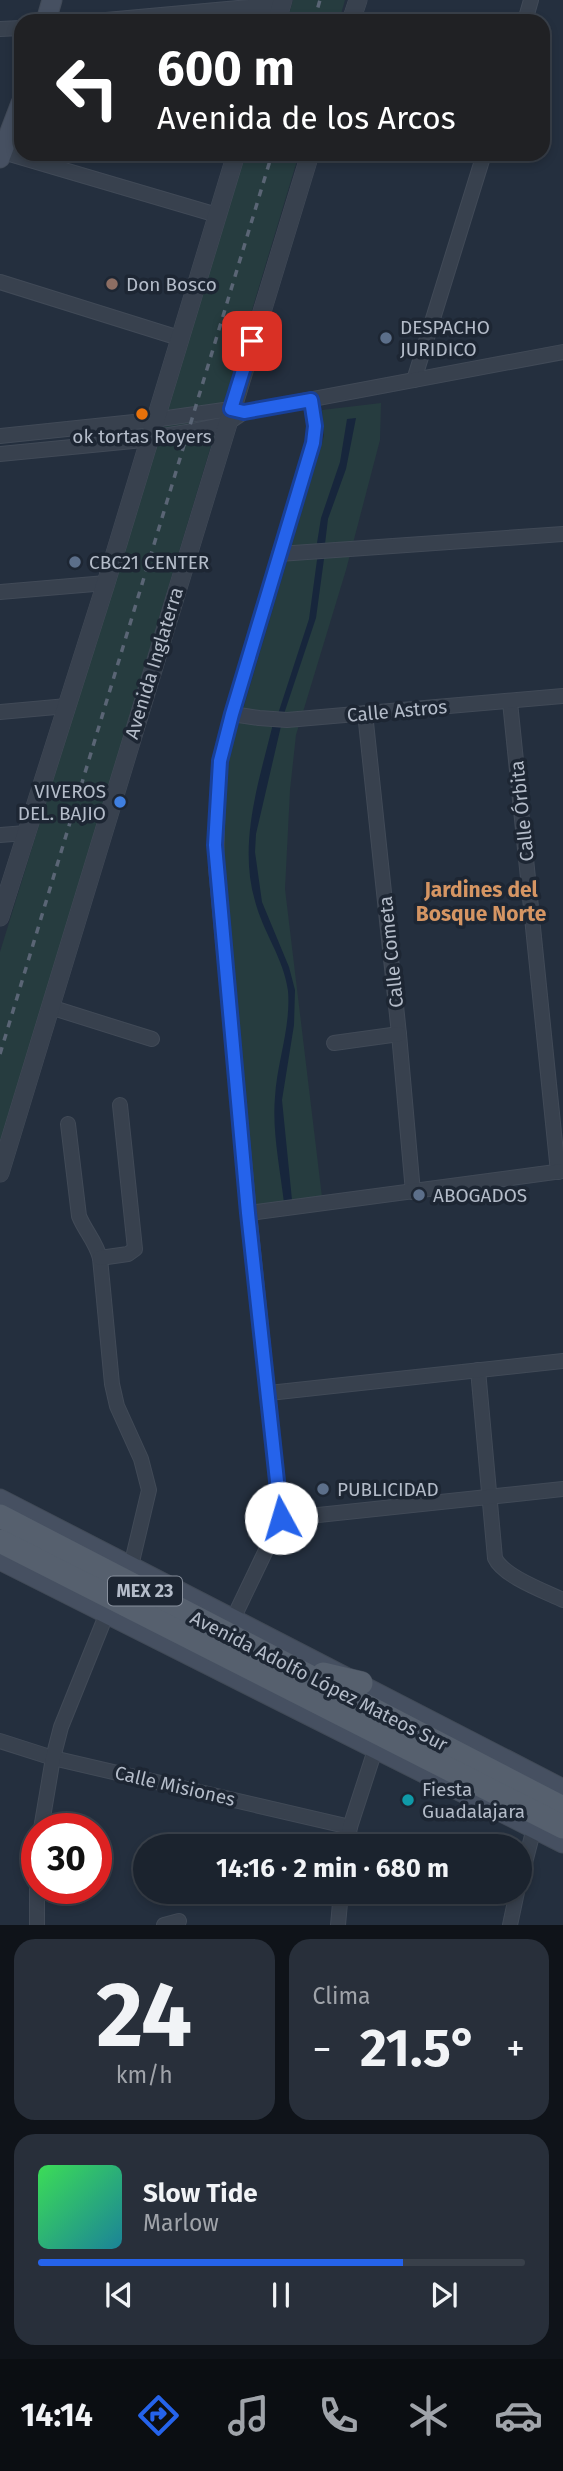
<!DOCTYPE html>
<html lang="es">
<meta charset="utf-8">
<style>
body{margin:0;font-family:"Fira Sans",sans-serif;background:#282f3a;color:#f1f3f6;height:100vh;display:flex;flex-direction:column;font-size:26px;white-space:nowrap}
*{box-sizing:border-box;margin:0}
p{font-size:23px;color:#a0a4aa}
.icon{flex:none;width:38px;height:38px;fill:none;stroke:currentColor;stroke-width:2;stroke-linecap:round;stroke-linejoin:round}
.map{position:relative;height:1925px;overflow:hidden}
.sheet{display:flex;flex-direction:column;gap:14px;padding:14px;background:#0f1319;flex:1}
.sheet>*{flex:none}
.banner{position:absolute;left:14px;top:14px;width:536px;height:147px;border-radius:21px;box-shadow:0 4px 10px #0003,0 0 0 2px #39404a;background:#202124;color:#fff;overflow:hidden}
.speed{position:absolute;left:21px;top:1813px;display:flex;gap:14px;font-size:35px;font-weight:700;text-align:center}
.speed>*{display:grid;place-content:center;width:91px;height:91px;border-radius:50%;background:#1b232e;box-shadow:0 4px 10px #0003,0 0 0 2px #39404a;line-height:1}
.speed .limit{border:10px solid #d22;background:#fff;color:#111}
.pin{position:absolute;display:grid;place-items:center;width:60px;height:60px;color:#fff;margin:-30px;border-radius:14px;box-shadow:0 4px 10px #0006}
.me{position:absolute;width:77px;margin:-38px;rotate:354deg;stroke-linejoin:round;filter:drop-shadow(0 0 5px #0008)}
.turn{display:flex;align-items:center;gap:24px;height:147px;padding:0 28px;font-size:32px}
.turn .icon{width:91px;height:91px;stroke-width:2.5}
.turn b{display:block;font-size:49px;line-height:60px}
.big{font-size:52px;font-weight:700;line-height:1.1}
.sheet .card{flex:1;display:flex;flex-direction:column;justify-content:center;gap:10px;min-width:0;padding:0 24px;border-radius:21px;background:#282f3a}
.sheet .dial{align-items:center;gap:0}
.dial b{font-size:91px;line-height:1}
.song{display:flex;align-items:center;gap:21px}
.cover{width:84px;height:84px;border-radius:10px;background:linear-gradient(135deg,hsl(130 70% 55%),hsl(190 70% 35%))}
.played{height:7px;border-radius:4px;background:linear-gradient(90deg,#2563eb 75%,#39404a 75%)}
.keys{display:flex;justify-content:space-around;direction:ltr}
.heat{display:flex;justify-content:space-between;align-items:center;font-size:38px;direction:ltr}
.sheet .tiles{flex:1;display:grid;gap:14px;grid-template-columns:1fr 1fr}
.card:last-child{grid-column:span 2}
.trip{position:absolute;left:133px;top:1834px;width:399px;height:70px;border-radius:35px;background:#1b232e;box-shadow:0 4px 10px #0003,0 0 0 2px #39404a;font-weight:700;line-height:70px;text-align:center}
.menu{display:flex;height:112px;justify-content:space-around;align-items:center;background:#0b0e12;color:#a0a4aa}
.menu .icon{width:49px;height:49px}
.menu .active{color:#2563eb}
.menu b{font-size:32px;color:#f1f3f6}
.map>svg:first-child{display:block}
.green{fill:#263c3f}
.water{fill:#17263c}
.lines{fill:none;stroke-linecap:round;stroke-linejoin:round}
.minor-casing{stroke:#414a57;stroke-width:16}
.tertiary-casing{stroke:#414a57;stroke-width:19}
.secondary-casing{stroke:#414a57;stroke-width:21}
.primary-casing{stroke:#414a57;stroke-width:24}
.minor{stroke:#38414e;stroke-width:14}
.tertiary{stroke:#38414e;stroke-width:18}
.secondary{stroke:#465061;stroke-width:19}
.primary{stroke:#56606e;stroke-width:23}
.rail{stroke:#5a6575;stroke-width:3.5;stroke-dasharray:7 7;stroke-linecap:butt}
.route-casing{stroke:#184099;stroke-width:18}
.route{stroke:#2563eb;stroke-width:12}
.education-dot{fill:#8d6e63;stroke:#1d2633;stroke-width:2.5}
.service-dot{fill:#5c6f8a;stroke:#1d2633;stroke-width:2.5}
.food-dot{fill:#e8710a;stroke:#1d2633;stroke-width:2.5}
.shop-dot{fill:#3f7fe0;stroke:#1d2633;stroke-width:2.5}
.culture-dot{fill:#0f9aa8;stroke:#1d2633;stroke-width:2.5}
.labels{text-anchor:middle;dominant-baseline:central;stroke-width:7;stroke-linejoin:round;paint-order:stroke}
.shield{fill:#1d2633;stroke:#878f9c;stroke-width:2}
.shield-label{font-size:18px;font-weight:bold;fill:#b4bcc9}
.poi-label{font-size:19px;fill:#b4bcc9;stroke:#1d2633;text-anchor:start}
.street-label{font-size:19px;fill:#b4bcc9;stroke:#1d2633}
.neighbourhood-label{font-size:21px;font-weight:bold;fill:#d59563;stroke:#1d2633}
</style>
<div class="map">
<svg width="563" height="1925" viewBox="0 0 563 1925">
<rect width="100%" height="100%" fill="#242f3e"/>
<g class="green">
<path d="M293,0H345L339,21H287Z"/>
<path d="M245,154H299L0,1146V952Z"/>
<path d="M381,403L380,440L346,570L296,735L290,790L285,889L322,1197L257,1214L222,855V809L227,763L324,436L322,410Z"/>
</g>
<g class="water">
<path d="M356,418L346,469L328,519L325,544L321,547L317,543L321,518L340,462L347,419Z"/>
<path d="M320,554L324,559L316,618L283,717H277L309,619L317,560Z"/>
<path d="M273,724L281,726L256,834L255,852L262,902L289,967L295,990L294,1025L282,1100L292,1200L284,1203C280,1168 272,1131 275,1097C277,1062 291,1027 288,991C284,959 263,932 255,901C238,843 259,781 273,724Z"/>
</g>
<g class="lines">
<g class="minor-casing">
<g id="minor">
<path d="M95,21L282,4"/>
<path d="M525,21L531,0"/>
<path d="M0,29L21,28"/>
<path d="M3,152L217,215"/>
<path d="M0,282L179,338"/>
<path d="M414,380L484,154"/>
<path d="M0,436L153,420L231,409L242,412"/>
<path d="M0,454L133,441L187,432L226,424L244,412L563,352"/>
<path d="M279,554L563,534"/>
<path d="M0,592L106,583"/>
<path d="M510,702L558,1172"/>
<path d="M0,712L67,706"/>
<path d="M365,713L399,1034L413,1192"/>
<path d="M232,714L259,718L287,720L563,696"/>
<path d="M0,835L26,833"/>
<path d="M50,1007L152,1039"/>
<path d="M334,1043L399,1034"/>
<path d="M68,1124L79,1216C85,1231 96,1242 100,1258L112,1384L117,1406L141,1459L149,1490L131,1566"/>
<path d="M249,1213L563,1171"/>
<path d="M100,1258L128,1254L135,1249L120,1105"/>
<path d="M478,1370L495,1558C503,1576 544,1591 563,1600"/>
<path d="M269,1393L563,1361"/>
<path d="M281,1519L563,1489"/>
<path d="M233,1619L281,1519L249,1213L216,867L218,787L220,761L232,714L313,443L315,426L311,400"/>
<path d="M0,1741L53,1758L350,1827"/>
<path d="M41,1829L53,1758L61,1727L107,1613"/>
<path d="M347,1846L350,1827L376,1747"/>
<path d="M520,1882L534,1828"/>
<path d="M37,1925V1888"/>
<path d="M164,1925L179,1921"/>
<path d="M338,1925L341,1892"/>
<path d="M510,1925L517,1892"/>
</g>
</g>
<g class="tertiary-casing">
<g id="tertiary">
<path d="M277,21L283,0"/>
<path d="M351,21L358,0"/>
<path d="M0,917L106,583L236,154"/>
<path d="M0,1173L310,154"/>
</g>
</g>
<g class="secondary-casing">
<g id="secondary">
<path d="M46,21L52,0"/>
<path d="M0,158L21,103"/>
<path d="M0,1499L563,1789"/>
<path d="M0,1560L563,1843"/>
</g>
</g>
<g class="primary-casing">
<g id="primary">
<path d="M0,1516L563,1808"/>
<path d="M0,1541L563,1827"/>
<path d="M323,1674L361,1683"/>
</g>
</g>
<use href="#minor" class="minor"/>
<use href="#tertiary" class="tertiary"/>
<use href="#secondary" class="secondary"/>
<use href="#primary" class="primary"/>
<g class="rail">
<path d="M314,21L320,0"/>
<path d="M0,1054L272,154"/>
</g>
</g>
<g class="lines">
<g class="route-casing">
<path id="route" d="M252,341L231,409L244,412L311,400L315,426L313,443L232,714L220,761L215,845L248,1213L281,1518"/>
</g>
<use href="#route" class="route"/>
</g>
<circle class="education-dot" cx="112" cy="284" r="7"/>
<g class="service-dot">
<circle cx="386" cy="338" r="7"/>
<circle cx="75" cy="562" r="7"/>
<circle cx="419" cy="1195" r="7"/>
<circle cx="323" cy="1489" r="7"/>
</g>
<circle class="food-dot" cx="142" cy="414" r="7"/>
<circle class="shop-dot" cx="120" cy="802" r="7"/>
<circle class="culture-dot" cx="408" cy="1800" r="7"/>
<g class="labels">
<rect class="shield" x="108" y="1576.5" width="74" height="29" rx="5"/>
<g class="shield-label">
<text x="145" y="1591">MEX 23</text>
</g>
<g class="poi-label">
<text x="126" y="284">Don Bosco</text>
<text x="400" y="327">DESPACHO<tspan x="400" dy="22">JURIDICO</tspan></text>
<text x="142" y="436" text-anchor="middle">ok tortas Royers</text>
<text x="89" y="562">CBC21 CENTER</text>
<text x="106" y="791" text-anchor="end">VIVEROS<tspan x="106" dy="22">DEL. BAJIO</tspan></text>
<text x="433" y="1195">ABOGADOS</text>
<text x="337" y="1489">PUBLICIDAD</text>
<text x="422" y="1789">Fiesta<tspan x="422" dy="22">Guadalajara</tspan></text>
</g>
<g class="street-label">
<text transform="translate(154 663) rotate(-73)">Avenida Inglaterra</text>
<text transform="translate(397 711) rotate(-5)">Calle Astros</text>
<text transform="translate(522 811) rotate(-96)">Calle Órbita</text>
<text transform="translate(391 952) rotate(-96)">Calle Cometa</text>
<text transform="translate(319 1681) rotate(27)">Avenida Adolfo López Mateos Sur</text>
<text transform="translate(175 1786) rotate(13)">Calle Misiones</text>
</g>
<g class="neighbourhood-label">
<text x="481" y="890">Jardines del<tspan x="481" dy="24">Bosque Norte</tspan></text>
</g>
</g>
</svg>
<div class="speed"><div class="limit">30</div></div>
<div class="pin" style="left:252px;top:341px;background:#d93025"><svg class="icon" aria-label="arrive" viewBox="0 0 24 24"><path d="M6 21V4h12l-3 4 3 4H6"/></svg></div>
<svg class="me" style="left:281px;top:1518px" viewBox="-20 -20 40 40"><circle r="19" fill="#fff"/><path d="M0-13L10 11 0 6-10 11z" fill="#2563eb"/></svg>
<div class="trip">14:16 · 2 min · 680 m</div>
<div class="banner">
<div class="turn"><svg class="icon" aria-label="left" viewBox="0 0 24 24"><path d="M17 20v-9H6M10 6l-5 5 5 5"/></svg><div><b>600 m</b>Avenida de los Arcos</div></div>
</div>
</div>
<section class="sheet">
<div class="tiles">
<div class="card dial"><b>24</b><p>km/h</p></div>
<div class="card"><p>Clima</p>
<div class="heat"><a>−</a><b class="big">21.5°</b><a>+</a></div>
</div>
<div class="card">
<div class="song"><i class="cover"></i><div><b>Slow Tide</b><p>Marlow</p></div></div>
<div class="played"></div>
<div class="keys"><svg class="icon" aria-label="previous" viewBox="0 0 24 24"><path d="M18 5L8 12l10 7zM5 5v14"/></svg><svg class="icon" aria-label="pause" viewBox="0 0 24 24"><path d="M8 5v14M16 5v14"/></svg><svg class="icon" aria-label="next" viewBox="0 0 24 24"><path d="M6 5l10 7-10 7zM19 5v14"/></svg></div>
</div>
</div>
</section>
<nav class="menu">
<b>14:14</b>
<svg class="icon active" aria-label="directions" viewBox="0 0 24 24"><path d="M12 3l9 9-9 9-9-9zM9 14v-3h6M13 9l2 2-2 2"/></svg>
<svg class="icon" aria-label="music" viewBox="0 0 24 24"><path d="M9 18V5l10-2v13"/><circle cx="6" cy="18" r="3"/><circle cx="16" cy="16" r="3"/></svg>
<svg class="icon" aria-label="phone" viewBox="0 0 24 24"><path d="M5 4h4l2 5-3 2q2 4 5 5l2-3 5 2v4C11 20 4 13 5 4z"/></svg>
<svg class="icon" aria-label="climate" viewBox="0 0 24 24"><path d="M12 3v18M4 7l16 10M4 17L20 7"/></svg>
<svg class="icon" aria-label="car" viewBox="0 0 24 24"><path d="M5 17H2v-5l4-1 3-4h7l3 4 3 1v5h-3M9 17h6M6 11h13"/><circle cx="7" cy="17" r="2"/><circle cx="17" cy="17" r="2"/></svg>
</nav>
